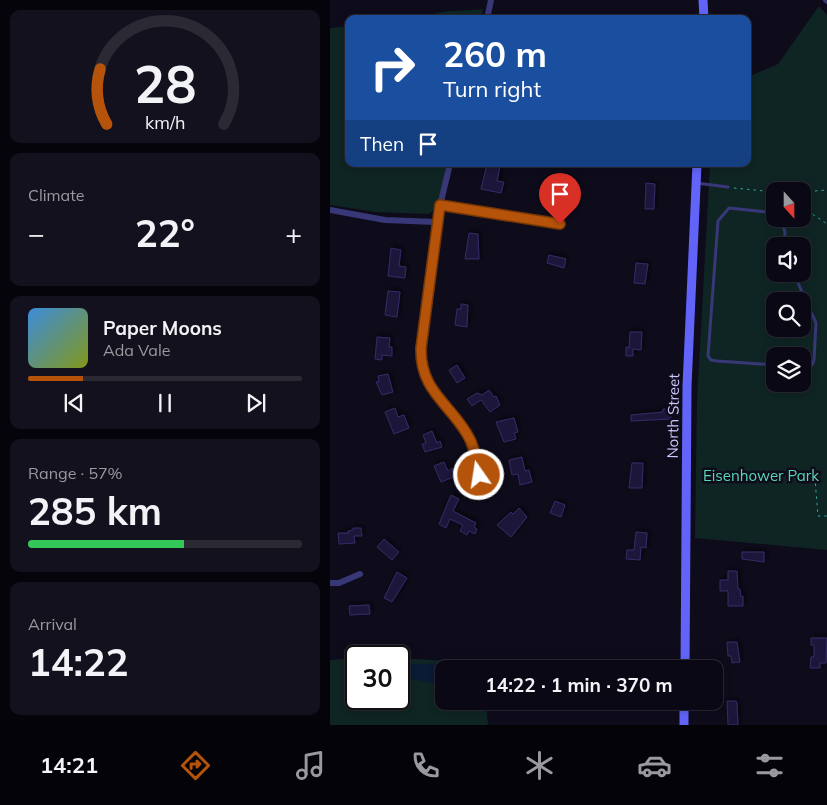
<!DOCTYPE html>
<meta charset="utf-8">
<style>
body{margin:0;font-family:Mulish,sans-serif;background:#13111d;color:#f1f3f6;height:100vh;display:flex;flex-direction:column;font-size:19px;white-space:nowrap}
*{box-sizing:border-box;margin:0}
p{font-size:16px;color:#999aa0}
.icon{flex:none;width:28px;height:28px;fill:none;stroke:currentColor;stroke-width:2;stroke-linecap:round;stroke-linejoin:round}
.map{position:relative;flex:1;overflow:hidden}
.panel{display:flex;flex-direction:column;gap:10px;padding:10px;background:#06040b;width:330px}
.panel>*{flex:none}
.banner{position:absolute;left:15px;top:15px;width:406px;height:152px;border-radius:10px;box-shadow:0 2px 8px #0003,0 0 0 1px #2a2934;background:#1a4fa0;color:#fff;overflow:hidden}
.needle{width:32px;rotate:159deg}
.tools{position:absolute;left:436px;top:182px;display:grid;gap:10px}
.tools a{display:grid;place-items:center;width:45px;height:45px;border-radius:10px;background:#0a0814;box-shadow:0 2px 8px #0003,0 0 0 1px #2a2934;font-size:25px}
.speed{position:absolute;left:15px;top:645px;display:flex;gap:10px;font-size:25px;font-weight:700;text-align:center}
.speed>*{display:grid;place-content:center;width:65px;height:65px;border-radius:50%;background:#0a0814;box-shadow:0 2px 8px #0003,0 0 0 1px #2a2934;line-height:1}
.speed .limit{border:2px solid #111;border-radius:8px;background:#fff;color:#111}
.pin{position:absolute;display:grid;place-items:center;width:42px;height:42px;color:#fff;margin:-51px -21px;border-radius:50% 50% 50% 0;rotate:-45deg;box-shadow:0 0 5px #0007}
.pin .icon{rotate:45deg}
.me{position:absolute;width:55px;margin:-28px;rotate:347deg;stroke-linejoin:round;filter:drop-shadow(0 0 4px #0008)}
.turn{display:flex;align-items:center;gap:18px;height:105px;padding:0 15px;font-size:22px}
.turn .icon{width:65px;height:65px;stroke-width:2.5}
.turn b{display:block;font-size:35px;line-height:42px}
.then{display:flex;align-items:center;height:48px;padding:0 15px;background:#0003;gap:10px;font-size:19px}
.big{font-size:38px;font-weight:700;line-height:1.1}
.panel .tile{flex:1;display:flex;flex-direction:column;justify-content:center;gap:8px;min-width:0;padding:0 18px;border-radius:10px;background:#13111d}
.panel .dial{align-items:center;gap:0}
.dial svg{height:130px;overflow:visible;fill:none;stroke:#2a2934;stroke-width:7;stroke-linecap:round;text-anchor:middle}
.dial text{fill:#f1f3f6;stroke:none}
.song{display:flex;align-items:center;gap:15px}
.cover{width:60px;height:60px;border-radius:8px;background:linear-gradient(135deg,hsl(210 70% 55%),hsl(70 70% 35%))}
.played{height:5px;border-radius:2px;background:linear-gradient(90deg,#b45309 20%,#2a2934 20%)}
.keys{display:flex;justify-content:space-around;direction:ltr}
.heat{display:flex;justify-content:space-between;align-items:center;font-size:28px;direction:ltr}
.charge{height:8px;border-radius:4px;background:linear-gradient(90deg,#34c759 57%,#2a2934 0)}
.trip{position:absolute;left:105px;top:660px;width:288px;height:50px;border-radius:10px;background:#0a0814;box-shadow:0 2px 8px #0003,0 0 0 1px #2a2934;font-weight:700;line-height:50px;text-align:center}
.tabs{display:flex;height:80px;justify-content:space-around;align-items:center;background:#040308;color:#999aa0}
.tabs .icon{width:35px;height:35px}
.tabs .active{color:#b45309}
.tabs b{font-size:22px;color:#f1f3f6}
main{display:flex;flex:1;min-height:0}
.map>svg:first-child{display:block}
.green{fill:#0f2523;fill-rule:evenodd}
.water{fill:#0a1b36}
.building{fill:#1e183b;stroke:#352b66;filter:url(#shadow)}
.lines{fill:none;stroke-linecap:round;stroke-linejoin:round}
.path{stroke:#31a89c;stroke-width:1;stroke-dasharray:2.5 4;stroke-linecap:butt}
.service{stroke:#383878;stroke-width:3}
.minor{stroke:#383878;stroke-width:6}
.secondary{stroke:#6264f9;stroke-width:9}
.route-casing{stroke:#753606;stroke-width:12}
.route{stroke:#b45309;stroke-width:9}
.labels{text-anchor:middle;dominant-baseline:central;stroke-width:5;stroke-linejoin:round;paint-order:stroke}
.street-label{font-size:15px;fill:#ccc8fd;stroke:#0e0b1b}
.park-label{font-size:15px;fill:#58d9b4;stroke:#0e0b1b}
</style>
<main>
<section class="panel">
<div class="tile dial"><svg viewBox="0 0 100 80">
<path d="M14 69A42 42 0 1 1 86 69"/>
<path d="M14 69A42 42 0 0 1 10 35" stroke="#b45309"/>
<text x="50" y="56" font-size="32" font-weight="700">28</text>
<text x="50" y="72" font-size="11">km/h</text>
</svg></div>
<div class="tile"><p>Climate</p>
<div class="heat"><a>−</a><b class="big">22°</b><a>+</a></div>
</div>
<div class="tile">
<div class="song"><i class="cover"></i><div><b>Paper Moons</b><p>Ada Vale</p></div></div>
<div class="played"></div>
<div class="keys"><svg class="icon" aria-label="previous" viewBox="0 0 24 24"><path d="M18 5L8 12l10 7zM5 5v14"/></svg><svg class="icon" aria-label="pause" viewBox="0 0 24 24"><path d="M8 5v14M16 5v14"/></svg><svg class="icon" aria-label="next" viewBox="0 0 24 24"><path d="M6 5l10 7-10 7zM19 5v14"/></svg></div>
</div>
<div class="tile"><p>Range · 57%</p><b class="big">285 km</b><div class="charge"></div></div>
<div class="tile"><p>Arrival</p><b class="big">14:22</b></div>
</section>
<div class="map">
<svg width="497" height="725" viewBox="0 0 497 725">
<defs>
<filter id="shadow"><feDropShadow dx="2" dy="-2" stdDeviation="2.5" flood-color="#0009"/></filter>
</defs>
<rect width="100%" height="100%" fill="#0e0b1b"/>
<g class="green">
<path d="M489,6L497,15V550L365,538L367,402L380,164H418V77L448,64ZM445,191H472V219H445ZM445,246H472V274H445ZM445,301H472V329H445ZM445,356H472V384H445Z"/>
<path d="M153,9L151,19H93C111,8 133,12 153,9Z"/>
<path d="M19,26V164H118L109,205L99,214L46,212L0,205V28Z"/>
<path d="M26,658V699H69V658L150,663L151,669H114V701H156L158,725H0V660Z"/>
</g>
<path class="water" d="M116,663L137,669H114V686L75,677L69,674V668L73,665Z"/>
<g class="building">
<path d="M157,164L170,166L167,181L174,182L171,193L151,189Z"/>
<path d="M316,183L325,184L324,209H315Z"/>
<path d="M139,233L148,234L149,259H135Z"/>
<path d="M61,248L71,250L69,266L76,267L75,278L58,276Z"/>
<path d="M219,255L236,259L234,268L217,263Z"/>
<path d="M306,263L318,264L315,284L304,283Z"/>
<path d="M58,291L70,292L67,317L55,315Z"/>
<path d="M131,304L138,305L137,327L125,325L127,309H131Z"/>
<path d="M300,332H312L311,350L303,349V356H296V347L299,348Z"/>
<path d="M47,337L60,338L59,347H62V356L52,355V360L45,359Z"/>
<path d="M127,365L135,378L127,383L119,370Z"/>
<path d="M58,374L63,392L52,395L46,382H49L48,376Z"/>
<path d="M159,390L164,397L166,396L170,405L160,412L151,400L142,406L137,399L147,393L152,395Z"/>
<path d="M65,408L68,417L74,415L79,428L64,434L55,412Z"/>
<path d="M333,409H341V419L301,421V415L333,412Z"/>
<path d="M184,418L188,432L184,433L186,439L174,442L166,422Z"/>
<path d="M102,431L107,443L110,441L112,447L95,452L92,444L96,443L93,435Z"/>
<path d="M192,457L195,471L199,470L202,482L190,485L188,474L182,475L179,460Z"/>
<path d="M114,462L118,471L122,468L126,476L111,482L104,466Z"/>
<path d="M302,463H313L312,488H299Z"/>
<path d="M121,495L129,499L123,511L146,523L144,527L147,529L145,534L139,531L137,535L130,531L133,525L120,519L116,528L109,524Z"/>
<path d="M225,501L235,505L231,517L220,513Z"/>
<path d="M189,508L197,517L181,537L167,525L181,512L183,514Z"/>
<path d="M23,528H31L32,536H24L25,543L9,544L8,533H19L18,531L23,530Z"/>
<path d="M306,532L317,533L316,548L311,547L310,560L296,559L297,550H304Z"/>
<path d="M54,539L69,552L62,560L47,547Z"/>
<path d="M412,552H434V562L412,559Z"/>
<path d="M398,571H407L408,589H410L411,597L413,596V606H398V591H390V580H398Z"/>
<path d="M67,572L77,578L62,602L54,598Z"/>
<path d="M39,605L40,614L20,615L19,606Z"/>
<path d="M481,638H497L496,663H490V668H480L481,657H484V645H481Z"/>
<path d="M397,642H407L410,662L402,663L401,656H398Z"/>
<path d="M397,701H406L407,703L408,725H398Z"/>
</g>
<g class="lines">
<g class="path">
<path d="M404,188L445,192"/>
<path d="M472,192L497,190"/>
<path d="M472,207L497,224"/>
<path d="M431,477L485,479L488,516H497"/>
</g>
<g class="service">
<path d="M366,183L398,187"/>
<path d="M111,205L230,224"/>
<path d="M445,213L399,208L388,221L378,356L381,360L387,361L445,365"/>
<path d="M450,219L455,232L454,246"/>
<path d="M464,274L486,323L484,360L482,365L472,369"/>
</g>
<g class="minor">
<path d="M496,0L497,1"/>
<path d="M157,19L161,0"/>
<path d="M120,164L106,222L90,357L97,383L140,439L149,475L160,490"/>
<path d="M0,210L55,220L106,222"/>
<path d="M0,583H9L30,574"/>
</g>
<g class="secondary">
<path d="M373,0L374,19"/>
<path d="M355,669L357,386L367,164"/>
<path d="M354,725V701"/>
</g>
</g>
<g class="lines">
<g class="route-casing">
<path id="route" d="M149,475C146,461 145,446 137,434C118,402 90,390 91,348L110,205L230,224"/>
</g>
<use href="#route" class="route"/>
</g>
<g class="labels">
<g class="street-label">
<text transform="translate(343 416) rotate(-89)">North Street</text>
</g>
<g class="park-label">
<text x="431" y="475">Eisenhower Park</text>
</g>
</g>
</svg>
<div class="tools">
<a><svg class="needle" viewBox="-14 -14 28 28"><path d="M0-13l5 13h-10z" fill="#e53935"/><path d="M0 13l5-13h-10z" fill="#999aa0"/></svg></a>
<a><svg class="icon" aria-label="sound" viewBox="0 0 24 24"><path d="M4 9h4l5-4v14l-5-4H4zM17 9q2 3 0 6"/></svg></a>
<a><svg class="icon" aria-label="search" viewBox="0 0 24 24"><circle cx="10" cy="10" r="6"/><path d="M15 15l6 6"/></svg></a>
<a><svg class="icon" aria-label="layers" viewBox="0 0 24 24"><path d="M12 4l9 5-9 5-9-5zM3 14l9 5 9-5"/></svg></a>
</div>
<div class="speed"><div class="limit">30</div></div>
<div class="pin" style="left:230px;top:224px;background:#d93025"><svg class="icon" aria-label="arrive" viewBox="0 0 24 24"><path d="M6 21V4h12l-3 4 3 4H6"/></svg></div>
<svg class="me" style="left:149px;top:475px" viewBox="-20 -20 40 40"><circle r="17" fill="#b45309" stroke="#fff" stroke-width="3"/><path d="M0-11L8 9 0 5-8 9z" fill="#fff"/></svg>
<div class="trip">14:22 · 1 min · 370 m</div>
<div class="banner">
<div class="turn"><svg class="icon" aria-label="right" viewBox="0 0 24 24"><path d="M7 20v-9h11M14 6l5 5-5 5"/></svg><div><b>260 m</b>Turn right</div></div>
<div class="then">Then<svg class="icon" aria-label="arrive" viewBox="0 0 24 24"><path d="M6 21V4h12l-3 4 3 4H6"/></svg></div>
</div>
</div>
</main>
<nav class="tabs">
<b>14:21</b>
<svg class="icon active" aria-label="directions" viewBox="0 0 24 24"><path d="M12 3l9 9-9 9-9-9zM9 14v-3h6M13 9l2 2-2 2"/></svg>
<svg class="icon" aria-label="music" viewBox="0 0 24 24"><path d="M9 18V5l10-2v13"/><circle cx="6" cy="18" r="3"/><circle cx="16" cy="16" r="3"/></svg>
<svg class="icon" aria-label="phone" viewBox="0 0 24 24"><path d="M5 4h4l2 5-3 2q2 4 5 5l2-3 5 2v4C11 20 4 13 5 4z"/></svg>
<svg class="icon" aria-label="climate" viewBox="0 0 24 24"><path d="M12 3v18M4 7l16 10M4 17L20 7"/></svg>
<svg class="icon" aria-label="car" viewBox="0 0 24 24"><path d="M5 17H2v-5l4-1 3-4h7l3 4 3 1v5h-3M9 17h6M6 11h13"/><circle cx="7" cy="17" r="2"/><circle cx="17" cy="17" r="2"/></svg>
<svg class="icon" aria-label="filters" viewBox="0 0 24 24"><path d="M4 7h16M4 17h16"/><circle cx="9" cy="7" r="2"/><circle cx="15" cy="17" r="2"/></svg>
</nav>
